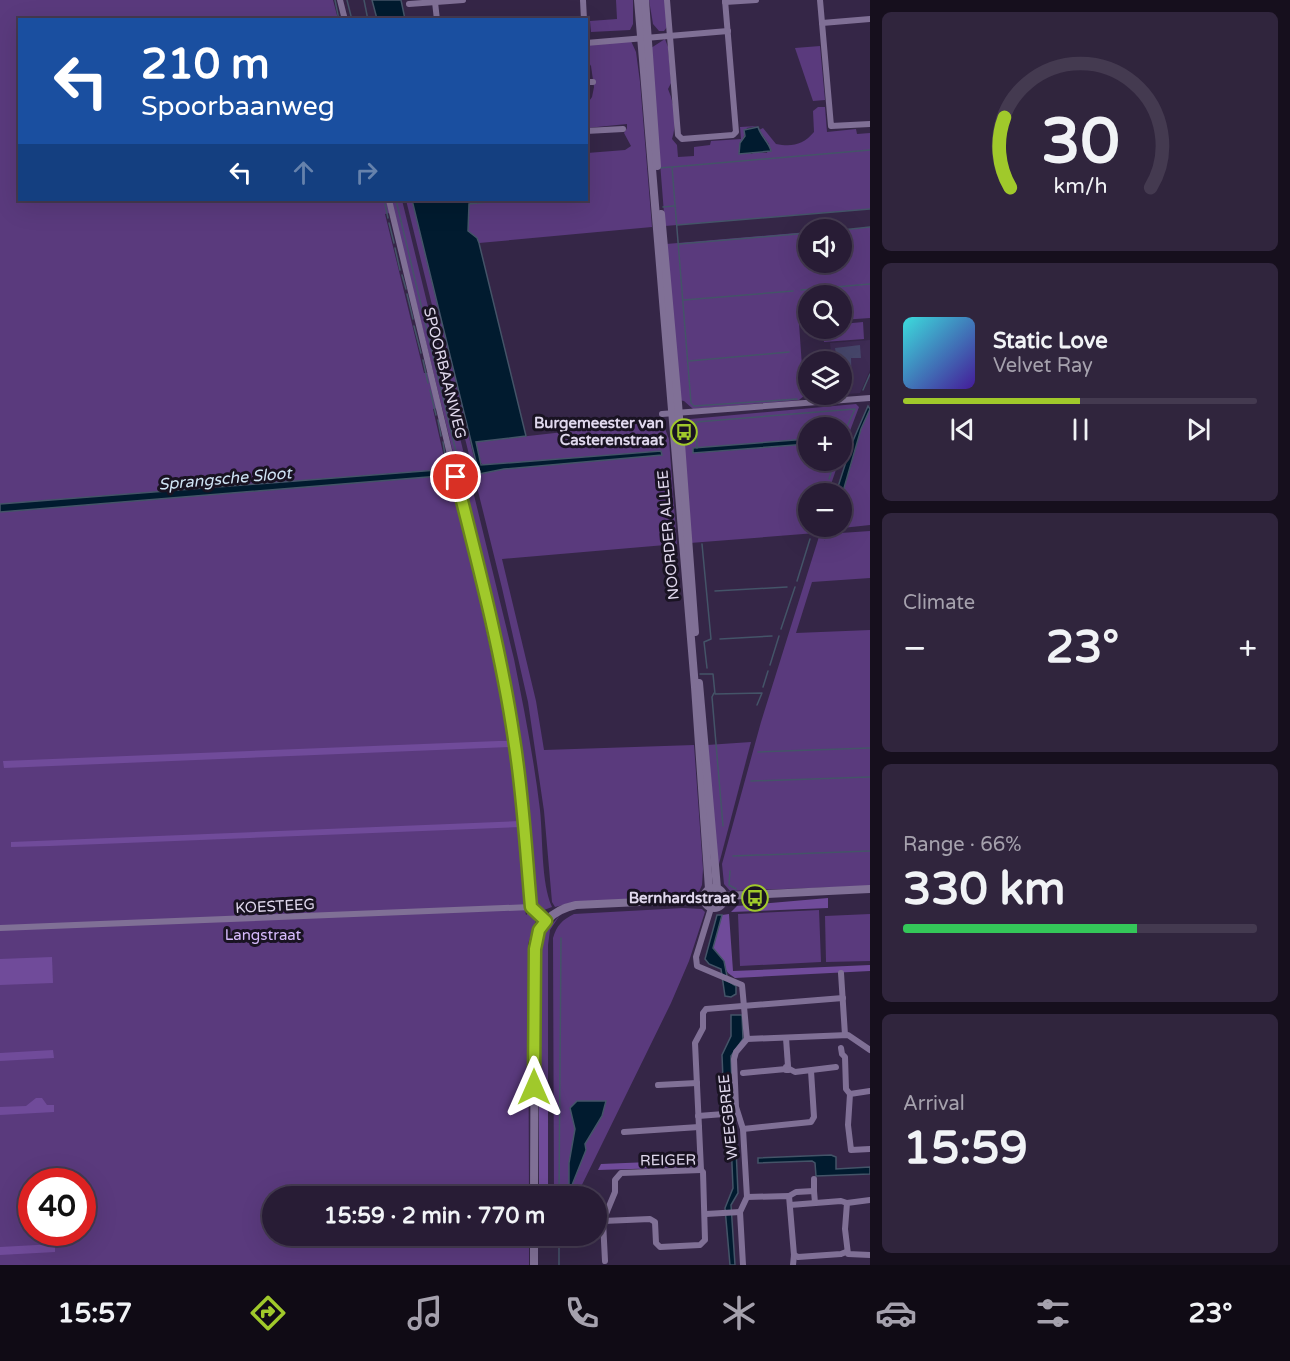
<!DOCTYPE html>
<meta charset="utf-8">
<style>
body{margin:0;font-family:"Varela Round",sans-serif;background:#30253d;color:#f1f3f6;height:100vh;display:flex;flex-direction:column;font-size:22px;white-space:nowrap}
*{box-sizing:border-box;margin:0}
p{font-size:20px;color:#a5a1ad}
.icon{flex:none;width:33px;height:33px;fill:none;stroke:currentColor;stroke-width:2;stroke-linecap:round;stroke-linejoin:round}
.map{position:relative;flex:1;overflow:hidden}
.sheet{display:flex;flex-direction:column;gap:12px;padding:12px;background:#160f1d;width:420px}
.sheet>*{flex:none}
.banner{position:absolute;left:18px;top:18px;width:570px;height:183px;border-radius:0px;box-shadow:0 6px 24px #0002,0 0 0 2px #443a50;background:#1a4fa0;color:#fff;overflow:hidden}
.controls{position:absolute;left:798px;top:219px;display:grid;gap:12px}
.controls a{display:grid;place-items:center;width:54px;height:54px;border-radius:50%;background:#281c35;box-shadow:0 6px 24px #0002,0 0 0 2px #443a50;font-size:30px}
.speed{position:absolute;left:18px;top:1168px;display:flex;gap:12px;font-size:30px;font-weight:700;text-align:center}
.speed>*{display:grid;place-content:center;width:78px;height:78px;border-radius:50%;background:#281c35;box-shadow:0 6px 24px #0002,0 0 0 2px #443a50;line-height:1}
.speed .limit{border:9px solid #d22;background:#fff;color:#111}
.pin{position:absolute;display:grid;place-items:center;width:51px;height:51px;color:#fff;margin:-26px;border:3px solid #fff;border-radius:50%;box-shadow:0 2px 6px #0007}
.me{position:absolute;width:66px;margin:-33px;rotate:0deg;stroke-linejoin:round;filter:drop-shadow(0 0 4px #0008)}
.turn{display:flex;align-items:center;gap:21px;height:126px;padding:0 24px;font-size:27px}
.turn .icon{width:78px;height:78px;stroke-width:2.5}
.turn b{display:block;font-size:42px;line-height:51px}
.lanes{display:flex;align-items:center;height:57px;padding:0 24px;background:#0003;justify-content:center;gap:30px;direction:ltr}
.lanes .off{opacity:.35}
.big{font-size:45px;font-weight:700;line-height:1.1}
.sheet .card{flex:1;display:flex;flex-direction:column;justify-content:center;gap:9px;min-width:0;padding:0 21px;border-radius:9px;background:#30253d}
.sheet .dial{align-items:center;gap:0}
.dial svg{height:156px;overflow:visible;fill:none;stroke:#443a50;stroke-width:7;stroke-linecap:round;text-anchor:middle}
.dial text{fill:#f1f3f6;stroke:none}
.song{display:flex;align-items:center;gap:18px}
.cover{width:72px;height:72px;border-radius:9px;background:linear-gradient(135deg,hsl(180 70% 55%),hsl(260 70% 35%))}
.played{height:6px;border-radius:3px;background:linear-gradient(90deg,#a0c92b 50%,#443a50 50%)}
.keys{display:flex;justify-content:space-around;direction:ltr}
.heat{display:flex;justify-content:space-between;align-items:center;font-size:33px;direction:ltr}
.charge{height:9px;border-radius:4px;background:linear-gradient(90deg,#34c759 66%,#443a50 0)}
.trip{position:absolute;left:262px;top:1186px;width:345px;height:60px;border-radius:30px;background:#281c35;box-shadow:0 6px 24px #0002,0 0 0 2px #443a50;font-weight:700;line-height:60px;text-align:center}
.tabs{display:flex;height:96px;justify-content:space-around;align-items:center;background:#100b15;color:#a5a1ad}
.tabs .icon{width:42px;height:42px}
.tabs .on{color:#a0c92b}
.tabs b{font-size:27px;color:#f1f3f6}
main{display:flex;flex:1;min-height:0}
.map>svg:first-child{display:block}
.built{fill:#3d2b53}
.green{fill:#5a3a7d;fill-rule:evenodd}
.forest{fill:#704b9a}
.water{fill:#011b2f;stroke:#445468;stroke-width:1.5}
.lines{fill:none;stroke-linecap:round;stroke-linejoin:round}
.stream{stroke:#445468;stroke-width:1.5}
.building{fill:#46466a}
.minor{stroke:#807096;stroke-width:6}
.tertiary{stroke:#807096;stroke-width:8}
.route-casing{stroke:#68831c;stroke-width:15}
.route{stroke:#a0c92b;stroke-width:10}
.labels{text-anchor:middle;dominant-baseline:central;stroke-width:6;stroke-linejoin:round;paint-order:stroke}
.street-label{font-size:15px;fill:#e0d8ed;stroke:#191322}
.poi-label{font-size:15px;font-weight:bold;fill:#e0d8ed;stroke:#191322;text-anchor:end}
.park-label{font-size:15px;fill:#d7bbfd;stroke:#191322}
.water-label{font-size:16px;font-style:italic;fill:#d0e4f5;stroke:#191322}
</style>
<main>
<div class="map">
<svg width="870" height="1265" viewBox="0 0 870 1265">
<rect width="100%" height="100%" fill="#352647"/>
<path class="built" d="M870,340V370L860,393L835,395L842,394V362L832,361L830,343Z"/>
<g class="green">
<path d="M0,0H333L338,19L20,20V200H387L390,213L385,214L424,373H429L438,408L433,409L446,466H450L504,711L520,811L526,887L524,904L526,915L531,910L537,917L528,944L529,1197H273V1236H529V1265H0ZM32,1182H82V1233H32Z"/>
<path d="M616,0H633V24L630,30L591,32L590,21L617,19Z"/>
<path d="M649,0H665L667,27L664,31H659L653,24Z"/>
<path d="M665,39L668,47L671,83L668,89C675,105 677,123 672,139L677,145L678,157L694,156V147L710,145L711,141L741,139L740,127L758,126L747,128L742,141L751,154L756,152L767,153L769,144L759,130L763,128L776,144C792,147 803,145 814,132L813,111L818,107H825L827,132L856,129L857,134L870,133V209L665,226L651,48Z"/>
<path d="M631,41L636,52L640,82L652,227L479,243L477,238L468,231L469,204L507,200H586L589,179L587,180V153L625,150L631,146L624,133L627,128V124L587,128V104L592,97L594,87L591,66L587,60V45Z"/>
<path d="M820,46L825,100L813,101L795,48Z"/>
<path d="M391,200H402L514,659C524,709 534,759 540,810C543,838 541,883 552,907L544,910L532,901C529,790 507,682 482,574C453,449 421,324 391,200Z"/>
<path d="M406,200H412L475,462L480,474L504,469L662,455L661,451L484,466L479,461L475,442L662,421L669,439L677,544L502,559L536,701L544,750L694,745L703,869L702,885L698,894L571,903L555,907L552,902L544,811L528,702L502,588Z"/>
<path d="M870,227V318L842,320V296H808V322L799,323L804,396L799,400L693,409L684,401L679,400L666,244L808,232V262H842V230Z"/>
<path d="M863,322L864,339L824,342L823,329L842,328V324Z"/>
<path d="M856,404L859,407L842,452V441L846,439L842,437V428H808V439L693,449L694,453L808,444V460L839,461L828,493L808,494V526L818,527L816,533L690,543L682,426L690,419Z"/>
<path d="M870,409V525L833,529L828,527L824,541L826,534L870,531V578L812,582L796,633L870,630V886L730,891L724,884L722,864L761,722L822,527L842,526V495L861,429Z"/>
<path d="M751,742L719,864L717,868L707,745Z"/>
<path d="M683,908L702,909L705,912L689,961L671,1003L576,1197H554L553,938C557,925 562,920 574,914ZM577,1101L602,1116L585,1144L582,1160L569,1185V1163L575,1129L571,1107Z"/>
<path d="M819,910L821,962L740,966L738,914Z"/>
<path d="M870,914V961L826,962L825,916Z"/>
<path d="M560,915L550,930L548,945V1093L539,1092L540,946L541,937Z"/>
</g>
<g class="forest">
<path d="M498,741H509L510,747L4,768L3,761Z"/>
<path d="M520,821L521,827L50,846L11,847V842Z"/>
<path d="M828,898V908L731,912L737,906Z"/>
<path d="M729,914L733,971L870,965V971L735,978L728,973L713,948L722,915Z"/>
<path d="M52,957L53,983L0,985V959Z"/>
<path d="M53,1050L54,1058L0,1061V1053Z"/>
<path d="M539,1092L548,1093V1197H539Z"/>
<path d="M36,1098H42L47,1105H54V1112L0,1115V1107L26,1106Z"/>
<path d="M698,1160V1167L598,1170L601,1164Z"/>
<path d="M55,1244V1252L0,1255V1247Z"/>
</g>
<g class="water">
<path d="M372,0H401L405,19H377Z"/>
<path d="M758,127C761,137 769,142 771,151L739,154L740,143L745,136L744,130Z"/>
<path d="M412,200H507L469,204L468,231L477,238L479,243L526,436L476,442L481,465L661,451L662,455L504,469L479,474Z"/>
<path d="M868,406L870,409L861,429L842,495L836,493L852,443Z"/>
<path d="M808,439V444L693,453V448Z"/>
<path d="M450,469L452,475L0,512V504Z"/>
<path d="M717,915H722L713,948L724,961L728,981L736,986V994L731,997L725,996L721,969L709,964L705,959Z"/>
<path d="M731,1015H742L743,1039L731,1056V1061L733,1102L727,1107L724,1104L722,1055L731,1036Z"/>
<path d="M577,1101H606L602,1116L585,1144L586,1150L572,1185H569V1163L575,1129L570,1108Z"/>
<path d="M732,1119L735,1127L738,1193L731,1205L735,1265H730L725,1208L733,1188L731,1141L726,1131L725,1121Z"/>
<path d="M831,1155L836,1157V1169L870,1167V1174L816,1176L815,1163L812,1161L758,1163V1158Z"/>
</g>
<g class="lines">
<g class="stream">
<path d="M335,0L339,20"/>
<path d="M347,0L352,20"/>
<path d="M364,0L368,20"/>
<path d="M659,168L671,167"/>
<path d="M396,200L458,460"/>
<path d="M385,204L388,218"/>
<path d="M663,207L674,206"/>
<path d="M389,223L394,243"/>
<path d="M677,225L870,209"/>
<path d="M842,230L870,227"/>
<path d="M679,244L808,233"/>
<path d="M395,248L400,270"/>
<path d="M402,275L406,289"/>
<path d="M801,290L870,284"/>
<path d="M407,294L413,319"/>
<path d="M684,300L793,291"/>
<path d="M414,326L421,353"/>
<path d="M423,360L428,383"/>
<path d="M689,361L789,352"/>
<path d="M430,390L436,415"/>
<path d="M863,390L870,374"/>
<path d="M797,399L694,406L691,403L672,167L870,150"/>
<path d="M438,420L441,436"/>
<path d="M443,442L445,455"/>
<path d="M697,448L696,422L855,409L845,431"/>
<path d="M829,479L835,460"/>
<path d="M824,494L827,484"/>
<path d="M814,527V526"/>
<path d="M702,544L711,639L704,642L707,668"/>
<path d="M797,581L810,539"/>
<path d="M715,591L787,587"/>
<path d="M781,629L795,587"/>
<path d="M720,639L772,636"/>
<path d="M770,665L779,636"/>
<path d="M700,674H713L715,694L762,693L757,705"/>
<path d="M763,687L768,671"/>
<path d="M714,693L712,697L723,826"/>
<path d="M758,752L870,748"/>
<path d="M751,781L870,777"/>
<path d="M733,856L870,851"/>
<path d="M730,871L729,885L736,889"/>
<path d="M559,1197L561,938"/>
<path d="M559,1265V1236"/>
</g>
</g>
<path class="building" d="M860,345L861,358H851L852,388H849V391L842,392V362H837L835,348Z"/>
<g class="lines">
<g class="minor">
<path d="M340,0L345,20"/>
<path d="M583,0L584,20"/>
<path d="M667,0L678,135L682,139L733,135L736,132L725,0"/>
<path d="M820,0L831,126L870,124"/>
<path d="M435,2L437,20"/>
<path d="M725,2L756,0"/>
<path d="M409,4L463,0"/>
<path d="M822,23L870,19"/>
<path d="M586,43L728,31"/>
<path d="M586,82H593"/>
<path d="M586,131L623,129"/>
<path d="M389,200L500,663L521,789L530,867L531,907"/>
<path d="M662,414L870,398"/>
<path d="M711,908L696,957L697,966L742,985L747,1039L848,1035L870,1050"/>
<path d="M0,928L531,907L546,921"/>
<path d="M841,973L845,1035"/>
<path d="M786,1038L788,1066"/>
<path d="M841,1048L842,1054L845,1057L846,1089L850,1094"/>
<path d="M789,1070H786V1067L795,1072L836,1067"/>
<path d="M743,1073L786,1069"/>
<path d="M658,1085L697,1083"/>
<path d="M870,1091L850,1094L848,1125L851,1150L870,1149"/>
<path d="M698,1116L737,1113"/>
<path d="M743,1129L811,1122L814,1117L811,1071"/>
<path d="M624,1132L699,1127"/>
<path d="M814,1179V1191"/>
<path d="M789,1196L796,1192L814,1191L815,1203"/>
<path d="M747,1197L789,1196L794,1255L793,1265"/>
<path d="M870,1200L847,1203L845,1229L848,1254L870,1255"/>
<path d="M790,1205L841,1201L847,1203"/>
<path d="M706,1214L740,1212"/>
<path d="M603,1221L650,1219L655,1222L656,1243L660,1247L700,1245L705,1240L703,1172L701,1170L695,1043L703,1028V1013L706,1009L843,998"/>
<path d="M794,1255L798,1257L841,1254L846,1252"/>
<path d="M605,1261L603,1221L615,1192V1180L621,1173L701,1170"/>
<path d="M743,1265L740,1212L747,1197L743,1129L736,1107L734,1059L736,1052L747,1039"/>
</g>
<g class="tertiary">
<path d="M638,0L695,687L709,889"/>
<path d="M645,0L657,166"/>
<path d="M661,214L678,403L695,632"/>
<path d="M699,683L717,888"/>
<circle cx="714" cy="898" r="10"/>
<path d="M725,896L870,889"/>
<path d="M534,1197L535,949C538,924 552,910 576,905L704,899"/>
<path d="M534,1265V1236"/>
</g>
</g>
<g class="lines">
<g class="route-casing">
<path id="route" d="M456,477C478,564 501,651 514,739C523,795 526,851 531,907L546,921L539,930L535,949L534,1087"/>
</g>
<use href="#route" class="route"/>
</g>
<defs>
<g id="bus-ring" transform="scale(1.35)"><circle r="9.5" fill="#191322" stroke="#a0c92b" stroke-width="1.5"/><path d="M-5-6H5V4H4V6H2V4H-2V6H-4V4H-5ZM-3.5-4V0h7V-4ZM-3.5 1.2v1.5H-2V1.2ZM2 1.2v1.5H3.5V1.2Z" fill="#a0c92b"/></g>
</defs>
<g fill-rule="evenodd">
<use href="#bus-ring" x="684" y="432"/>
<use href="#bus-ring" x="755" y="898"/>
</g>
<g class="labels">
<g class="street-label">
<text transform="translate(445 373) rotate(76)">SPOORBAANWEG</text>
<text transform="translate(668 535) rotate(-95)">NOORDER ALLEE</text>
<text transform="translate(275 906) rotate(-3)">KOESTEEG</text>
<text transform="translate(728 1117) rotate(-96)">WEEGBREE</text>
<text transform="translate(668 1160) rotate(-1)">REIGER</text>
</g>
<g class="poi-label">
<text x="664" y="423">Burgemeester van<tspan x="664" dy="17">Casterenstraat</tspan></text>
<text x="736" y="898">Bernhardstraat</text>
</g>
<g class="park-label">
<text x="263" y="935">Langstraat</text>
</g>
<g class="water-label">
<text transform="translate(225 479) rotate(-5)">Sprangsche Sloot</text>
</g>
</g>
</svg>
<div class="controls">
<a><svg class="icon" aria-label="sound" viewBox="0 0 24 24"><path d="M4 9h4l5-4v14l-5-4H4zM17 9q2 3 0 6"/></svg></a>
<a><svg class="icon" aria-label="search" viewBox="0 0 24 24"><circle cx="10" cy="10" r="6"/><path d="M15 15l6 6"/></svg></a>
<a><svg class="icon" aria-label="layers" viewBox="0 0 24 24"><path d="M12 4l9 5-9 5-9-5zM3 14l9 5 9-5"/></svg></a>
<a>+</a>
<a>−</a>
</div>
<div class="speed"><div class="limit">40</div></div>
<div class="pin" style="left:456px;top:477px;background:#d93025"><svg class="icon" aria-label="arrive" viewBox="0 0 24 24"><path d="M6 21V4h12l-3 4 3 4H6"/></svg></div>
<svg class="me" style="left:534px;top:1087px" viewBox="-20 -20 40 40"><path d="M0-17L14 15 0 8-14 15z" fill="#a0c92b" stroke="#fff" stroke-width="4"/></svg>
<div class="trip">15:59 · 2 min · 770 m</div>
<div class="banner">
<div class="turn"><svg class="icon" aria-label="left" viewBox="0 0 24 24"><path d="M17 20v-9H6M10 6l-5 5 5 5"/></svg><div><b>210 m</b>Spoorbaanweg</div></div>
<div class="lanes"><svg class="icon" aria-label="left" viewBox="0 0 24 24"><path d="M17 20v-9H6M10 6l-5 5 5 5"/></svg><svg class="icon off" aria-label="ahead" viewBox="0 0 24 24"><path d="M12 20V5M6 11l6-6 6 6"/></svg><svg class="icon off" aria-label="right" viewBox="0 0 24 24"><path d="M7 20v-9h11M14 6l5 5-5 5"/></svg></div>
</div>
</div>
<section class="sheet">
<div class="card dial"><svg viewBox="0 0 100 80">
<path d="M14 69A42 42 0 1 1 86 69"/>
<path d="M14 69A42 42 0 0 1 11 33" stroke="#a0c92b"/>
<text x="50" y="56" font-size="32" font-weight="700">30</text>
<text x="50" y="72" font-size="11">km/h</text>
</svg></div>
<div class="card">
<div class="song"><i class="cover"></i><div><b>Static Love</b><p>Velvet Ray</p></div></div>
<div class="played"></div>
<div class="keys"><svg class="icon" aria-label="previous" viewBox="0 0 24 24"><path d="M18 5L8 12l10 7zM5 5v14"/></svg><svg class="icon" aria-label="pause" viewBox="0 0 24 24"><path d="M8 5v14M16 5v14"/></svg><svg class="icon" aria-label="next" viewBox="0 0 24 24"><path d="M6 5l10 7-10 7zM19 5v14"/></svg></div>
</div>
<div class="card"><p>Climate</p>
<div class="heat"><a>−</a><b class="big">23°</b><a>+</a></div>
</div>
<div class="card"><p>Range · 66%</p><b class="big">330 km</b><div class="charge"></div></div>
<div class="card"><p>Arrival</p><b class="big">15:59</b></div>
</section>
</main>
<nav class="tabs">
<b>15:57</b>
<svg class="icon on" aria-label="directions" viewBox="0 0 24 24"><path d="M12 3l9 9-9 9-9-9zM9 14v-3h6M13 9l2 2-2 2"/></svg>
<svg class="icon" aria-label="music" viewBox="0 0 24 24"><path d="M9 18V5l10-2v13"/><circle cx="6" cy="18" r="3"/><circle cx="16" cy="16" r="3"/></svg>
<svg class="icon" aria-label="phone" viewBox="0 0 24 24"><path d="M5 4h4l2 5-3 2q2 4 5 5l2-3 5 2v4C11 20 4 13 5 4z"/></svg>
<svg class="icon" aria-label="climate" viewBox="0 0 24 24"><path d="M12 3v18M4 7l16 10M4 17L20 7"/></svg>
<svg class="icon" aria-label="car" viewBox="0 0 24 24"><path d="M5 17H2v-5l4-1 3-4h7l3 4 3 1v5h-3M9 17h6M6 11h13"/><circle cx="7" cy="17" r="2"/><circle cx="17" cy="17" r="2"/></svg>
<svg class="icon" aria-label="filters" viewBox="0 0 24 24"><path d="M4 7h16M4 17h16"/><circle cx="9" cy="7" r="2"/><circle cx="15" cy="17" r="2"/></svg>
<b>23°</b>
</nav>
